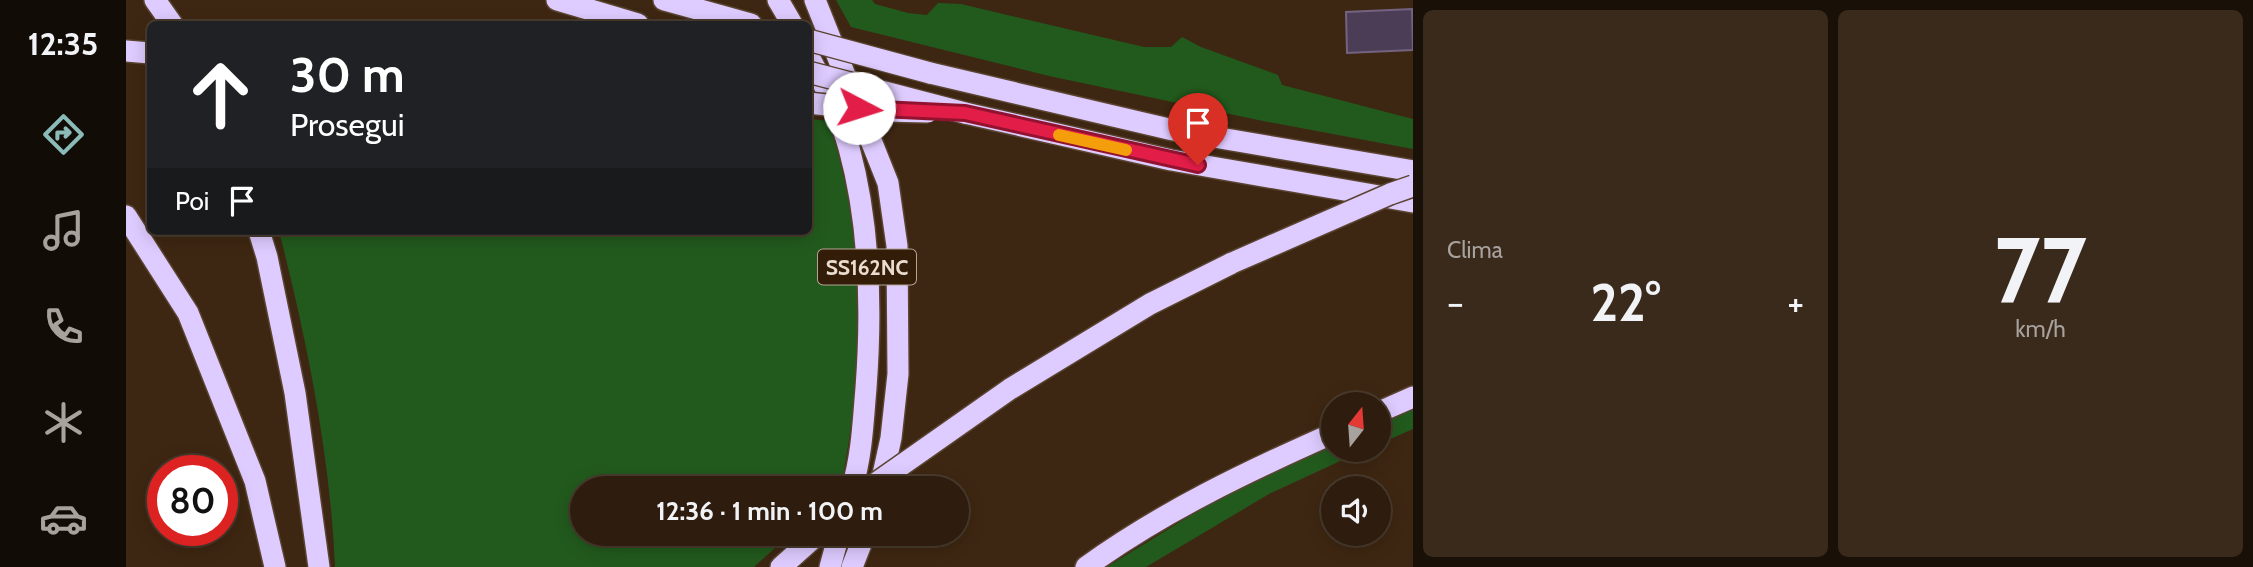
<!DOCTYPE html>
<html lang="it">
<meta charset="utf-8">
<style>
body{margin:0;font-family:Cabin,sans-serif;background:#3a2a1c;color:#f1f3f6;height:100vh;display:flex;flex-direction:column;font-size:26px;white-space:nowrap}
*{box-sizing:border-box;margin:0}
p{font-size:23px;color:#a7a29e}
.icon{flex:none;width:38px;height:38px;fill:none;stroke:currentColor;stroke-width:2;stroke-linecap:round;stroke-linejoin:round}
.map{position:relative;flex:1;overflow:hidden}
.drawer{display:flex;flex-direction:column;gap:10px;padding:10px;background:#191008;width:840px}
.drawer>*{flex:none}
.guide{position:absolute;left:21px;top:21px;width:665px;height:214px;border-radius:10px;box-shadow:0 4px 18px #0003,0 0 0 2px #493b2e;background:#202124;color:#fff;overflow:hidden}
.needle{width:46px;rotate:17deg}
.fabs{position:absolute;left:1195px;top:392px;display:grid;gap:14px}
.fabs a{display:grid;place-items:center;width:70px;height:70px;border-radius:50%;background:#2e1d0e;box-shadow:0 4px 18px #0003,0 0 0 2px #493b2e;font-size:35px}
.speed{position:absolute;left:21px;top:455px;display:flex;gap:14px;font-size:35px;font-weight:700;text-align:center}
.speed>*{display:grid;place-content:center;width:91px;height:91px;border-radius:50%;background:#2e1d0e;box-shadow:0 4px 18px #0003,0 0 0 2px #493b2e;line-height:1}
.speed .limit{border:10px solid #d22;background:#fff;color:#111}
.pin{position:absolute;display:grid;place-items:center;width:60px;height:60px;color:#fff;margin:-72px -30px;border-radius:50% 50% 50% 0;rotate:-45deg;box-shadow:0 0 7px #0007}
.pin .icon{rotate:45deg}
.me{position:absolute;width:77px;margin:-38px;rotate:95deg;stroke-linejoin:round;filter:drop-shadow(0 0 5px #0008)}
.turn{display:flex;align-items:center;gap:24px;height:147px;padding:0 28px;font-size:32px}
.turn .icon{width:91px;height:91px;stroke-width:2.5}
.turn b{display:block;font-size:49px;line-height:60px}
.then{display:flex;align-items:center;height:66px;padding:0 28px;background:#0003;gap:14px;font-size:26px}
.big{font-size:52px;font-weight:700;line-height:1.1}
.drawer .tile{flex:1;display:flex;flex-direction:column;justify-content:center;gap:10px;min-width:0;padding:0 24px;border-radius:10px;background:#3a2a1c}
.drawer .dial{align-items:center;gap:0}
.dial b{font-size:91px;line-height:1}
.heat{display:flex;justify-content:space-between;align-items:center;font-size:38px;direction:ltr}
.drawer .tiles{flex:1;display:grid;gap:10px;grid-template-columns:repeat(2,1fr)}
.trip{position:absolute;left:444px;top:476px;width:399px;height:70px;border-radius:35px;background:#2e1d0e;box-shadow:0 4px 18px #0003,0 0 0 2px #493b2e;font-weight:700;line-height:70px;text-align:center}
main{display:flex;flex:1;min-height:0}
.tabs{display:flex;flex-direction:column;width:126px;justify-content:space-around;align-items:center;background:#120c06;color:#a7a29e}
.tabs .icon{width:49px;height:49px}
.tabs .current{color:#8bbbb9}
.tabs b{font-size:32px;color:#f1f3f6}
.map>svg:first-child{display:block}
.green{fill:#225a1d}
.building{fill:#4c3d57;stroke:#736380;stroke-width:2}
.lines{fill:none;stroke-linecap:round;stroke-linejoin:round}
.highway-casing{stroke:#5a4430;stroke-width:24}
.highway{stroke:#decbff;stroke-width:21}
.highway-bridge-casing{stroke:#5a4430;stroke-width:24;stroke-linecap:butt}
.highway-bridge{stroke:#decbff;stroke-width:21}
.route-casing{stroke:#92132f;stroke-width:18}
.route{stroke:#e11d48;stroke-width:12}
.slow{stroke:#f59e0b;stroke-width:12}
.labels{text-anchor:middle;dominant-baseline:central;stroke-width:7;stroke-linejoin:round;paint-order:stroke}
.shield{fill:#331d08;stroke:#b4a393;stroke-width:2}
.shield-label{font-size:21px;font-weight:bold;fill:#ebdccf}
</style>
<main>
<nav class="tabs">
<b>12:35</b>
<svg class="icon current" aria-label="directions" viewBox="0 0 24 24"><path d="M12 3l9 9-9 9-9-9zM9 14v-3h6M13 9l2 2-2 2"/></svg>
<svg class="icon" aria-label="music" viewBox="0 0 24 24"><path d="M9 18V5l10-2v13"/><circle cx="6" cy="18" r="3"/><circle cx="16" cy="16" r="3"/></svg>
<svg class="icon" aria-label="phone" viewBox="0 0 24 24"><path d="M5 4h4l2 5-3 2q2 4 5 5l2-3 5 2v4C11 20 4 13 5 4z"/></svg>
<svg class="icon" aria-label="climate" viewBox="0 0 24 24"><path d="M12 3v18M4 7l16 10M4 17L20 7"/></svg>
<svg class="icon" aria-label="car" viewBox="0 0 24 24"><path d="M5 17H2v-5l4-1 3-4h7l3 4 3 1v5h-3M9 17h6M6 11h13"/><circle cx="7" cy="17" r="2"/><circle cx="17" cy="17" r="2"/></svg>
</nav>
<div class="map">
<svg width="1287" height="567" viewBox="0 0 1287 567">
<rect width="100%" height="100%" fill="#3e2712"/>
<g class="green">
<path d="M710,0H746L749,4L782,13L801,15L812,3L835,4L1018,47H1045L1056,37L1075,47L1152,75L1156,85L1287,119V149L1137,121L923,76L725,27Z"/>
<path d="M683,119L704,121C714,163 726,204 731,247C740,328 729,409 715,488H457V534H664L628,567H209C204,453 181,341 153,231H682Z"/>
<path d="M1287,407V429L1253,444V420Z"/>
<path d="M1207,442L1208,450H1238L1143,494L1020,567H981L1075,509Z"/>
</g>
<path class="building" d="M1286,9L1287,50L1221,53L1220,12Z"/>
<g class="lines">
<g class="highway-casing">
<g id="highway">
<path d="M29,0L46,24"/>
<path d="M431,0L512,24"/>
<path d="M538,0L625,24"/>
<path d="M652,0L666,24"/>
<path d="M689,0L762,183L771,246L772,374L765,438L754,488"/>
<path d="M0,51L24,53"/>
<path d="M682,55C698,84 714,115 723,148C744,225 746,308 740,388C737,422 736,455 726,488"/>
<path d="M804,73L1047,130L1287,171"/>
<path d="M839,113L1045,160L1287,202"/>
<path d="M0,216L62,313L129,481L149,567"/>
<path d="M133,231L141,257L169,393L193,567"/>
<path d="M884,389L1024,304L1106,263"/>
<path d="M1253,412L1287,397"/>
<path d="M655,567L692,534"/>
<path d="M704,567L713,534"/>
<path d="M726,567L739,534"/>
<path d="M960,567C1036,512 1122,471 1208,433"/>
</g>
</g>
<use href="#highway" class="highway"/>
<g class="highway-bridge-casing">
<g id="highway-bridge">
<path d="M682,40L804,73"/>
<path d="M682,72L839,113"/>
<path d="M682,103L758,111L802,112"/>
<path d="M1106,263L1264,194L1287,186"/>
<path d="M743,488L884,389"/>
</g>
</g>
<use href="#highway-bridge" class="highway-bridge"/>
</g>
<g class="lines">
<g class="route-casing">
<path id="route" d="M733,108L839,113L1072,165"/>
</g>
<use href="#route" class="route"/>
<path class="slow" d="M933,135L1000,150"/>
</g>
<g class="labels">
<rect class="shield" x="692" y="249.5" width="98" height="35" rx="5"/>
<g class="shield-label">
<text x="741" y="267">SS162NC</text>
</g>
</g>
</svg>
<div class="fabs">
<a><svg class="needle" viewBox="-14 -14 28 28"><path d="M0-13l5 13h-10z" fill="#e53935"/><path d="M0 13l5-13h-10z" fill="#a7a29e"/></svg></a>
<a><svg class="icon" aria-label="sound" viewBox="0 0 24 24"><path d="M4 9h4l5-4v14l-5-4H4zM17 9q2 3 0 6"/></svg></a>
</div>
<div class="speed"><div class="limit">80</div></div>
<div class="pin" style="left:1072px;top:165px;background:#d93025"><svg class="icon" aria-label="arrive" viewBox="0 0 24 24"><path d="M6 21V4h12l-3 4 3 4H6"/></svg></div>
<svg class="me" style="left:733px;top:108px" viewBox="-20 -20 40 40"><circle r="19" fill="#fff"/><path d="M0-13L10 11 0 6-10 11z" fill="#e11d48"/></svg>
<div class="trip">12:36 · 1 min · 100 m</div>
<div class="guide">
<div class="turn"><svg class="icon" aria-label="ahead" viewBox="0 0 24 24"><path d="M12 20V5M6 11l6-6 6 6"/></svg><div><b>30 m</b>Prosegui</div></div>
<div class="then">Poi<svg class="icon" aria-label="arrive" viewBox="0 0 24 24"><path d="M6 21V4h12l-3 4 3 4H6"/></svg></div>
</div>
</div>
<section class="drawer">
<div class="tiles">
<div class="tile"><p>Clima</p>
<div class="heat"><a>−</a><b class="big">22°</b><a>+</a></div>
</div>
<div class="tile dial"><b>77</b><p>km/h</p></div>
</div>
</section>
</main>
